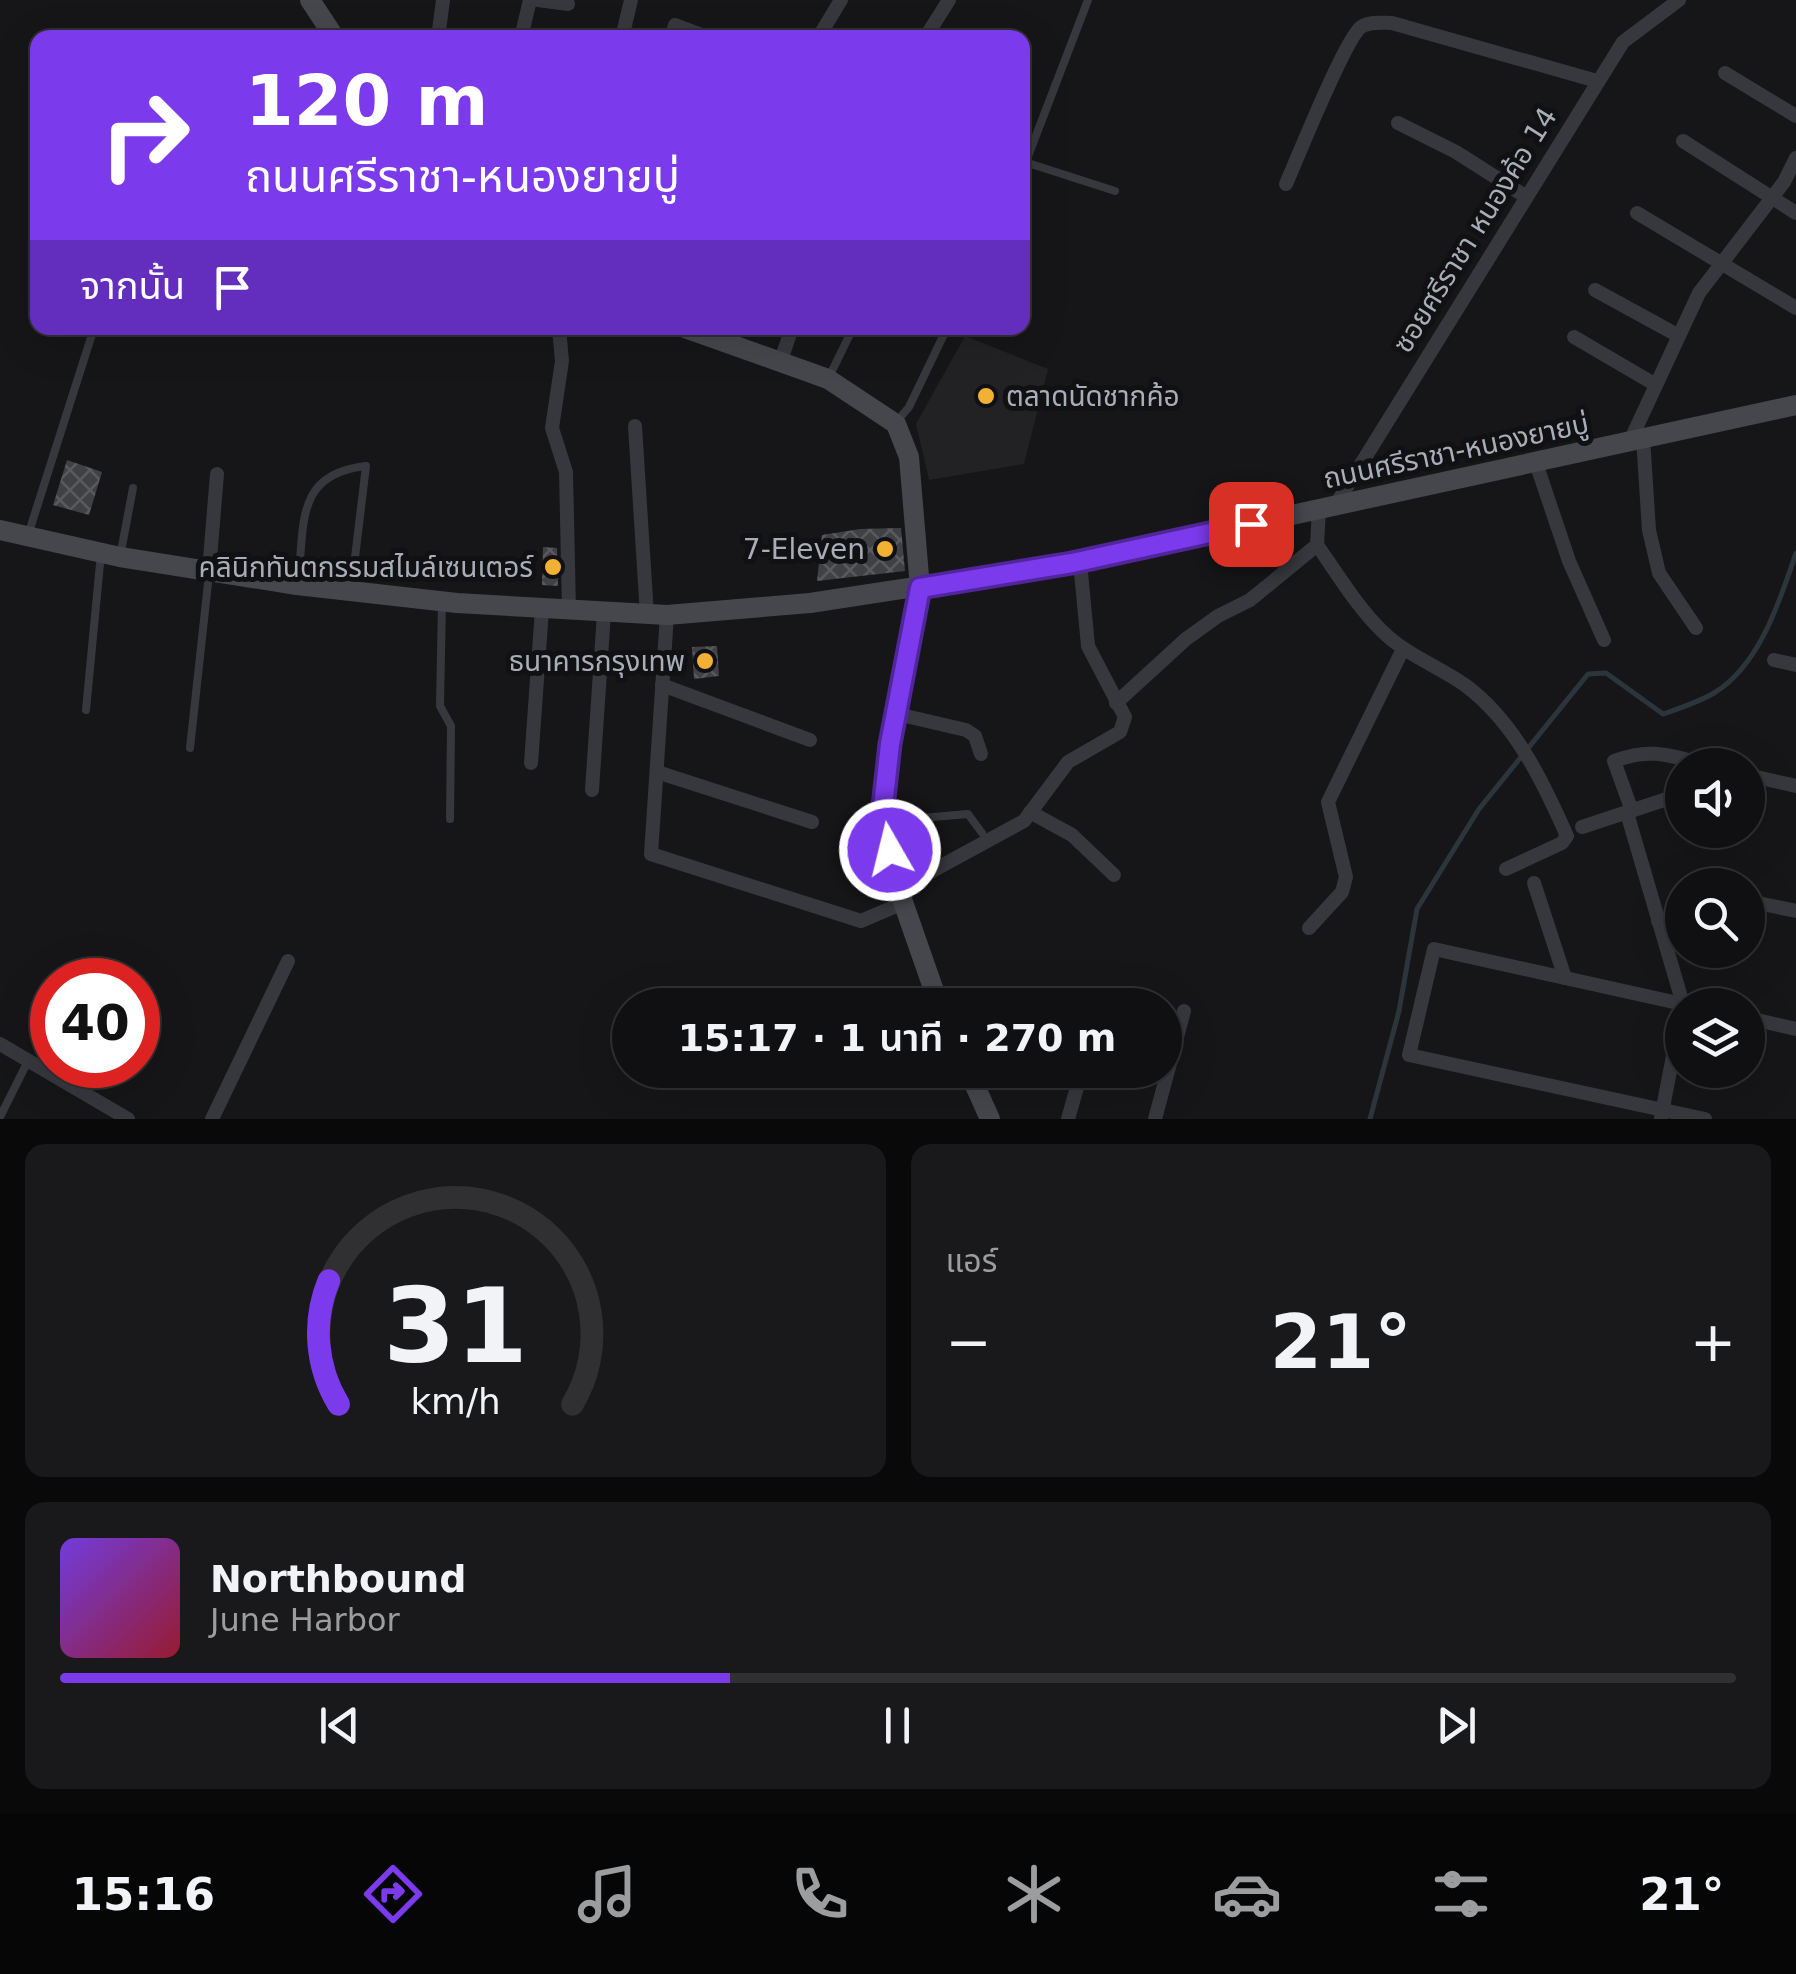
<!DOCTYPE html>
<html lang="th">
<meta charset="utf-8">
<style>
body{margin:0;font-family:"DejaVu Sans","Noto Sans Thai",sans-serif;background:#19191b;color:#f1f3f6;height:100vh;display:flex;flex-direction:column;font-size:38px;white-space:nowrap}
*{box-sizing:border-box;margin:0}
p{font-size:32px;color:#9c9d9f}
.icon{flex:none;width:55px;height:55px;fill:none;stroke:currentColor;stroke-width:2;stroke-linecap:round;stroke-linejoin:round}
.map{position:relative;height:1119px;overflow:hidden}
.details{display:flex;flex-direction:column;gap:25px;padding:25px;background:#09090a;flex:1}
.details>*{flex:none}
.top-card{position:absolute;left:30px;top:30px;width:1000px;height:305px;border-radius:20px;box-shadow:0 10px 40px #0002,0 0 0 2px #303032;background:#7c3aed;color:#fff;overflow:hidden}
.fabs{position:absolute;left:1665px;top:748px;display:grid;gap:20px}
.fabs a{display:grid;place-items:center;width:100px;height:100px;border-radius:50%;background:#101012;box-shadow:0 10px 40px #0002,0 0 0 2px #303032;font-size:50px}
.speed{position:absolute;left:30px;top:958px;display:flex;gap:20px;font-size:50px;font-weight:700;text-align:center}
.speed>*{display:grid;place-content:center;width:130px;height:130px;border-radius:50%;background:#101012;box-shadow:0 10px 40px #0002,0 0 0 2px #303032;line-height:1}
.speed .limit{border:15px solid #d22;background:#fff;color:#111}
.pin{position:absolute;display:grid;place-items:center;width:85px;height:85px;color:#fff;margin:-42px;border-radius:20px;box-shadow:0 5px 15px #0006}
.me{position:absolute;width:110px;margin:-55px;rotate:352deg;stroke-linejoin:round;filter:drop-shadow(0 0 8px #0008)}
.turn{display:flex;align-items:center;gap:35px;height:210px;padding:0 50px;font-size:45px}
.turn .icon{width:130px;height:130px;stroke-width:2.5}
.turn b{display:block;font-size:70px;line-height:85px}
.then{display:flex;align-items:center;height:95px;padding:0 50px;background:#0003;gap:20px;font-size:38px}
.big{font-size:75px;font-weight:600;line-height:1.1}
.details .widget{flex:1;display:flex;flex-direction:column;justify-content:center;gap:15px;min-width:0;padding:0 35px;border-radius:20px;background:#19191b}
.details .dial{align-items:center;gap:0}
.dial svg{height:260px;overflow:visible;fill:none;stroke:#303032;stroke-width:7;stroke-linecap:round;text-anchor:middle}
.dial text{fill:#f1f3f6;stroke:none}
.song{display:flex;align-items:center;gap:30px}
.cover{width:120px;height:120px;border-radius:15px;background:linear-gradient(135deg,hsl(260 70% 55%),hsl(350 70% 35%))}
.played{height:10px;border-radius:5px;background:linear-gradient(90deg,#7c3aed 40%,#303032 40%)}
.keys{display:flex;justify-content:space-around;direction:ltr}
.heat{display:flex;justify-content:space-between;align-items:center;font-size:55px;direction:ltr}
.details .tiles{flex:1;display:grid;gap:25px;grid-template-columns:1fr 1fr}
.widget:last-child{grid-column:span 2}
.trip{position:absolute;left:612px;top:988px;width:570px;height:100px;border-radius:50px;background:#101012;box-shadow:0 10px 40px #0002,0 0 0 2px #303032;font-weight:600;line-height:100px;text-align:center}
.tab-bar{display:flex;height:160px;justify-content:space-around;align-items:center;background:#060607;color:#9c9d9f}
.tab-bar .icon{width:70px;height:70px}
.tab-bar .current{color:#7c3aed}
.tab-bar b{font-size:45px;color:#f1f3f6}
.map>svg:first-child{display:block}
.built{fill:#222225}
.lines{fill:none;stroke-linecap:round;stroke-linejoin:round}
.stream{stroke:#2c353c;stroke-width:5}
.building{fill:url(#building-cross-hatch)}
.lane{stroke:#37383d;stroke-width:8}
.street{stroke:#37383d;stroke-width:14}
.secondary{stroke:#45474d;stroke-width:20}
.route-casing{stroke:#51269a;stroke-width:25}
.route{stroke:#7c3aed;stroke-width:18}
.poi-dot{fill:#f2b134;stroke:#111113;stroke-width:4}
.labels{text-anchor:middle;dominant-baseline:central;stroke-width:10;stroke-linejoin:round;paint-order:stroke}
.street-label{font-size:28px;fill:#a8adb8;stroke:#111113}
.poi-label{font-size:28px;fill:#a8adb8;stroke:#111113;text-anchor:end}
</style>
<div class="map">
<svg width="1796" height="1119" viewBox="0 0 1796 1119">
<defs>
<pattern id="building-cross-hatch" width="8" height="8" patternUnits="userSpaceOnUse" patternTransform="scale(2.5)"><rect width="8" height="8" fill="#404145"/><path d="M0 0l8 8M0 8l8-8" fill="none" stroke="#595a5e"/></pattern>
</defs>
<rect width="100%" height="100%" fill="#161618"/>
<path class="built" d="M965,336L1048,369L1024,464L929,480L916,424Z"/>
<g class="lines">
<path class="stream" d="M1370,1119L1399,1011L1417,909L1479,809L1588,674L1606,673L1663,714C1680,708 1699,702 1714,693C1760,665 1780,600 1796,553"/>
</g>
<g class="building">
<path d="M67,460L102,472L89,515L53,505Z"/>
<path d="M901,528L905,571L817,581L822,535L860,529Z"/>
<path d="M543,547L557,548L558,586L542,585Z"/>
<path d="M717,646L719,676L694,679L692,647Z"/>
</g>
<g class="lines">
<g class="lane">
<path d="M1028,163L1115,191"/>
<path d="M1022,172L1088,0"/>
<path d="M830,375L853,328"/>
<path d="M898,420L909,407L947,328"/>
<path d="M29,532L94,328"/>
<path d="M120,557L133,488"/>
<path d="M298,582C305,525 294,474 366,466L351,591"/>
<path d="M442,602L440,706L451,726L450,819"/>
<path d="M86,710L101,553"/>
<path d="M190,748L209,574"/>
<path d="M886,821L968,814L982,833"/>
<path d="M0,1117L28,1061"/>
</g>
<g class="street">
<path d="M538,0L568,4"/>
<path d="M438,38L443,0"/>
<path d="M521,38L530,0"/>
<path d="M622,38L631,0"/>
<path d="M671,38L675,25L710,38"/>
<path d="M818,38L841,0"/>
<path d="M925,38L949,0"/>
<path d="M1725,73L1796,116"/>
<path d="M1398,123L1456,152L1525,196"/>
<path d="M1683,141L1796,213"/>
<path d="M1286,184C1298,157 1345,39 1361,27C1370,21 1383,23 1392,23L1597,81"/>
<path d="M1637,213L1796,308"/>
<path d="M1595,290L1679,336"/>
<path d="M559,328L562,361L552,428L566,472L569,610"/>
<path d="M1574,337L1656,385"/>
<path d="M780,363L792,328"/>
<path d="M635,426L647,615"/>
<path d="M1643,438L1649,530L1659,573L1696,628"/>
<path d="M1630,441L1699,293L1784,182L1796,158"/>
<path d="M1535,460L1569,561L1604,640"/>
<path d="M1335,506L1623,42L1679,0"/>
<path d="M1317,545C1337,573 1357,607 1382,631C1406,655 1438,666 1465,685C1515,722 1543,782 1567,836L1562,843L1506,869"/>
<path d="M209,571L217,474"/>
<path d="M667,615L651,854L861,921L903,903"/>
<path d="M1774,660L1796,665"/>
<path d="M662,685L810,740"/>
<path d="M1116,703L1186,639L1218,616L1250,600L1317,545L1319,509"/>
<path d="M897,714L966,730L975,736L981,754"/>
<path d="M531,763L542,609"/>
<path d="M657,772L812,822"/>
<path d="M1748,775L1796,786"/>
<path d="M592,790L604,613"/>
<path d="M1632,811L1614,761C1652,747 1670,756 1708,765"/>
<path d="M1030,812L1072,835L1114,875"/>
<path d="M1627,813L1683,1004L1661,1118"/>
<path d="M1582,827L1682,794"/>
<path d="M1534,883L1565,978"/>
<path d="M899,889L1024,821L1068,762L1120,732L1125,717L1088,646L1080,562"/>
<path d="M1748,901L1796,911"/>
<path d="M1658,921L1682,914"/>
<path d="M1309,928L1342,892L1346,877L1328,802L1403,649"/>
<path d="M1687,1005L1434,949L1409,1055L1705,1119"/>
<path d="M1748,1018L1796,1029"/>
<path d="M0,1044L128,1119"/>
<path d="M212,1119L288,961"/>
<path d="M1068,1119L1082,1070"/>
<path d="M1155,1119L1184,1011"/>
</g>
<g class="secondary">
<path d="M310,0L335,38"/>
<path d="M685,328L828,379L896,424L909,457L920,588L890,744L883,807L895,879L939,1005"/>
<path d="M0,530L120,557L297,585L457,603L667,615L810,603L1072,563L1796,405"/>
<path d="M968,1070L990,1119"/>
</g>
</g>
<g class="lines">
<g class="route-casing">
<path id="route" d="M890,850L883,807L890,744L920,588L1072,563L1251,524"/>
</g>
<use href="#route" class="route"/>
</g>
<g class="poi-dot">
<circle cx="986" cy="396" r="10"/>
<circle cx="885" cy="549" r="10"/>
<circle cx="553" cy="567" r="10"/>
<circle cx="705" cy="661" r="10"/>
</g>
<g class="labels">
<g class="street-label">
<text transform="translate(1475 230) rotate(-58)">ซอยศรีราชา หนองค้อ 14</text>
<text transform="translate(1456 451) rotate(-12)">ถนนศรีราชา-หนองยายบู่</text>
</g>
<g class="poi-label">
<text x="1006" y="396" text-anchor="start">ตลาดนัดชากค้อ</text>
<text x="865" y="549">7-Eleven</text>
<text x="533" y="567">คลินิกทันตกรรมสไมล์เซนเตอร์</text>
<text x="685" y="661">ธนาคารกรุงเทพ</text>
</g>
</g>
</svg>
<div class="fabs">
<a><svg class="icon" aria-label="sound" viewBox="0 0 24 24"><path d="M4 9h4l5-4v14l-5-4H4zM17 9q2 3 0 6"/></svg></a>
<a><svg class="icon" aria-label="search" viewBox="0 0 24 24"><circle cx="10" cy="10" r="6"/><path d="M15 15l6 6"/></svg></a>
<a><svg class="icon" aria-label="layers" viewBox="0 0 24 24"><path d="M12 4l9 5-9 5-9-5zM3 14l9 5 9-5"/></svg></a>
</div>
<div class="speed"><div class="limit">40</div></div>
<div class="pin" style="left:1251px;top:524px;background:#d93025"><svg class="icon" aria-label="arrive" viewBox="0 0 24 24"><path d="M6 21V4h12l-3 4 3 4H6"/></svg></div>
<svg class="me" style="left:890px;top:850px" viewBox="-20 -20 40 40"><circle r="17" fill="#7c3aed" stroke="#fff" stroke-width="3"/><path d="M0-11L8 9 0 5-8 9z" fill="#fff"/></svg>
<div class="trip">15:17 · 1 นาที · 270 m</div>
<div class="top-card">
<div class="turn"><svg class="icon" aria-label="right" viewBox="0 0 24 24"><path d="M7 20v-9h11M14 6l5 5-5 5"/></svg><div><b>120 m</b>ถนนศรีราชา-หนองยายบู่</div></div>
<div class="then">จากนั้น<svg class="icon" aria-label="arrive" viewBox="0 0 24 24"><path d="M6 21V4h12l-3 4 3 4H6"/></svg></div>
</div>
</div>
<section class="details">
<div class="tiles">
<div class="widget dial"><svg viewBox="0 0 100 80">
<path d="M14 69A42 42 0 1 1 86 69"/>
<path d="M14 69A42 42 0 0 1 11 31" stroke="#7c3aed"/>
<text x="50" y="56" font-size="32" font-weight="700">31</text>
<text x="50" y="72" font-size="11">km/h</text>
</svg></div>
<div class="widget"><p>แอร์</p>
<div class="heat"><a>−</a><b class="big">21°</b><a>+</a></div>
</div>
<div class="widget">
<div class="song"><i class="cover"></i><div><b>Northbound</b><p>June Harbor</p></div></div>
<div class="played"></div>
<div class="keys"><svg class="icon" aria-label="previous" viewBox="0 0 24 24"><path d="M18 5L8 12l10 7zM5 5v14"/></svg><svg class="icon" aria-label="pause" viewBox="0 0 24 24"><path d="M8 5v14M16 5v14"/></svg><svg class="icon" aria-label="next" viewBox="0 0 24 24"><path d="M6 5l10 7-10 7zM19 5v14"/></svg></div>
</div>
</div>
</section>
<nav class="tab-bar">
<b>15:16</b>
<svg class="icon current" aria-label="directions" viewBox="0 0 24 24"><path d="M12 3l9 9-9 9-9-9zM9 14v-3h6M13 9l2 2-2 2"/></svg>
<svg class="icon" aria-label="music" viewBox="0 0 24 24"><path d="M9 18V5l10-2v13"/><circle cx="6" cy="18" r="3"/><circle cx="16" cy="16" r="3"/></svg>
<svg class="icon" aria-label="phone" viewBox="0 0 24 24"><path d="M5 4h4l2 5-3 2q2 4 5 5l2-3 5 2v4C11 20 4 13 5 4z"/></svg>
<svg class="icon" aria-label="climate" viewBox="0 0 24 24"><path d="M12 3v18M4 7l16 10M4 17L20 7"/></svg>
<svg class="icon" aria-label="car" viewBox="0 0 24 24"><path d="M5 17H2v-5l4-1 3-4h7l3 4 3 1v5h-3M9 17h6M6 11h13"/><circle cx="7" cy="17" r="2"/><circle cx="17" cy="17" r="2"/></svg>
<svg class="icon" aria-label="filters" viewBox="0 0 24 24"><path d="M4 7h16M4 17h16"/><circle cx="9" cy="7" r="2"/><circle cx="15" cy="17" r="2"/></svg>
<b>21°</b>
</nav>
